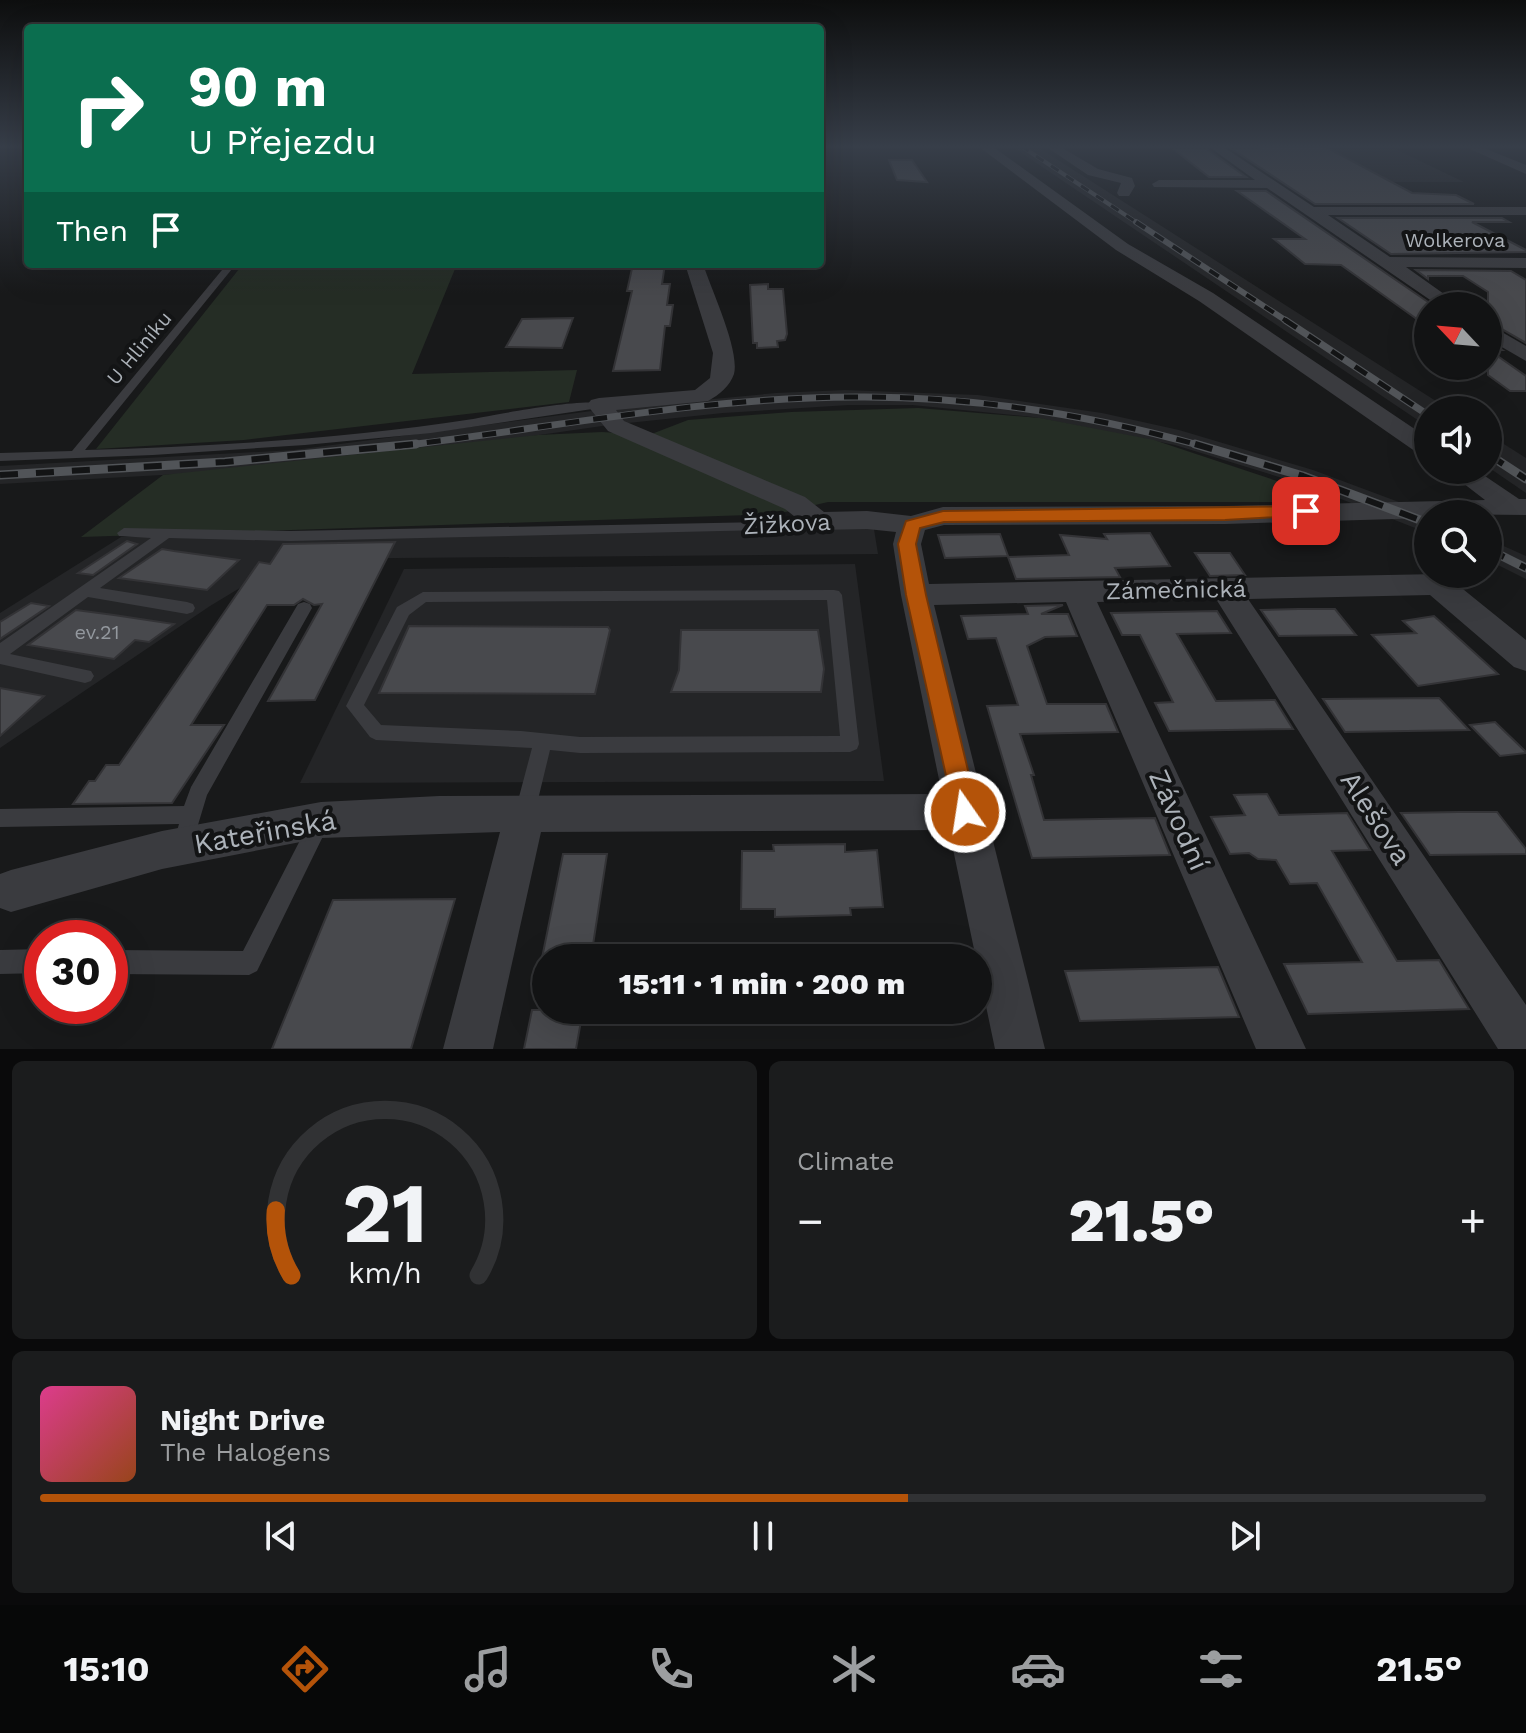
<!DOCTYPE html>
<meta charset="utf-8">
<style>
body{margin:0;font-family:"Work Sans",sans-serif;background:#1b1c1d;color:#f1f3f6;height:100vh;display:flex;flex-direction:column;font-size:30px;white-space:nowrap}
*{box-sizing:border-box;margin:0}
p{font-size:26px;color:#9c9ea0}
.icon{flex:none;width:44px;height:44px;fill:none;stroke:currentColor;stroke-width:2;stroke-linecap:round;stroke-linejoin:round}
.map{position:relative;height:1049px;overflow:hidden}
.details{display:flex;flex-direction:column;gap:12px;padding:12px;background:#0a0a0b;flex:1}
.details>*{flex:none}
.guide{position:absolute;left:24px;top:24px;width:800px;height:244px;border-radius:8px;box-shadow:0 8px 32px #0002,0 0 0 2px #313234;background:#0b6e4f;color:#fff;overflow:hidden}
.needle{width:52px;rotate:296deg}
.buttons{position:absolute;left:1414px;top:292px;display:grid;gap:16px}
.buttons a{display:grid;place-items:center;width:88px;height:88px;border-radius:50%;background:#121314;box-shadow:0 8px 32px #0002,0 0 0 2px #313234;font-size:40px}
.speed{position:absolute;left:24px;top:920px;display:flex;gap:16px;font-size:40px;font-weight:700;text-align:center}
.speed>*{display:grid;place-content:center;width:104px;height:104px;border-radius:50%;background:#121314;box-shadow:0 8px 32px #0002,0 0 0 2px #313234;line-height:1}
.speed .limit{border:12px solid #d22;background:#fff;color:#111}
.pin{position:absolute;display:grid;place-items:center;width:68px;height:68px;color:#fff;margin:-34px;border-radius:16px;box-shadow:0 4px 12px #0006}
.me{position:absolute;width:88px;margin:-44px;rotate:347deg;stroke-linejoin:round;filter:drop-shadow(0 0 6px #0008)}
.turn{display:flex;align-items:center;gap:28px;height:168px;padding:0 32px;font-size:36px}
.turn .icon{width:104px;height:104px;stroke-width:2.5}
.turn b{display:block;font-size:56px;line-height:68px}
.then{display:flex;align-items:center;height:76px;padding:0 32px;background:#0003;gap:16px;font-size:30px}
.big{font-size:60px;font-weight:800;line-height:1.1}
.details .tile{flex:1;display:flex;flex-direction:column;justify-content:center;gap:12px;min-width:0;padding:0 28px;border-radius:12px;background:#1b1c1d}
.details .dial{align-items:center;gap:0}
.dial svg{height:208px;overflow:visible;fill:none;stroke:#313234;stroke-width:7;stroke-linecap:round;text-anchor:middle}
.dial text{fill:#f1f3f6;stroke:none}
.song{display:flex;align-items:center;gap:24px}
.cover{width:96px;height:96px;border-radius:12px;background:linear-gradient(135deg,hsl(330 70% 55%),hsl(20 70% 35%))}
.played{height:8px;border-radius:4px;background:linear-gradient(90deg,#b45309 60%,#313234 60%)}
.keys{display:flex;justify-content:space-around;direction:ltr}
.heat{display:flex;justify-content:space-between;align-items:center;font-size:44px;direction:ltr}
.details .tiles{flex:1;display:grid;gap:12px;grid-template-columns:1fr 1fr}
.tile:last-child{grid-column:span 2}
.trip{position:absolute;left:532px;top:944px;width:460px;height:80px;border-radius:40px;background:#121314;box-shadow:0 8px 32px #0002,0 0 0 2px #313234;font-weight:800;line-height:80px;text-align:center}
.menu{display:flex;height:128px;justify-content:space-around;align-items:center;background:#070808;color:#9c9ea0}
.menu .icon{width:56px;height:56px}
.menu .current{color:#b45309}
.menu b{font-size:36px;color:#f1f3f6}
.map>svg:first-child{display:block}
.built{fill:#242527}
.green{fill:#252d25}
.building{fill:#48494d;stroke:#333336;stroke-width:2}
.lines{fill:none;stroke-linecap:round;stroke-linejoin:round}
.service{fill:#3a3b3f;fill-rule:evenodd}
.minor{fill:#3a3b3f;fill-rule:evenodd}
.rail-far3-casing{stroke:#515458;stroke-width:4}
.rail-far2-casing{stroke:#515458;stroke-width:6}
.rail-far1-casing{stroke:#515458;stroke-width:7}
.rail-casing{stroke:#515458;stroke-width:9}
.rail-far3{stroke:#131415;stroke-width:3;stroke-dasharray:9;stroke-linecap:butt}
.rail-far2{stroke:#131415;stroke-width:4;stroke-dasharray:11;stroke-linecap:butt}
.rail-far1{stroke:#131415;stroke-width:5;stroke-dasharray:14;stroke-linecap:butt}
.rail{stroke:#131415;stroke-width:6;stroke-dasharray:18;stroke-linecap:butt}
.route{fill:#b45309;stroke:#753606;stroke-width:2}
.labels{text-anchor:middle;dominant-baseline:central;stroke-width:8;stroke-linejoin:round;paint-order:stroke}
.far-street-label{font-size:20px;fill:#acb2b9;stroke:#131415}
.number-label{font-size:20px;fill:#93989e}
.street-label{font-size:24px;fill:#acb2b9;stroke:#131415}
.near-street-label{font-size:28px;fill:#acb2b9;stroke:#131415}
</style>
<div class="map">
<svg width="1526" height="1049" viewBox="0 0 1526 1049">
<rect width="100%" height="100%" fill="#18191a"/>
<g class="built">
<path d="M1011,146H1036L1450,410H1428V427Z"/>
<path d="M1226,146H1389L1464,182H1281Z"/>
<path d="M845,390L978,395L1102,413L1179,430L1313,470L1431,514H1428V533L1305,485L1175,445L1033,417L912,405H849L723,413L609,425L450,448L285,468L0,484V466L294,450L607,409L776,393Z"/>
<path d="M1488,434L1526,458V493L1488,467Z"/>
<path d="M873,523L878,554L288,559L210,606L0,748V613L121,537Z"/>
<path d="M1488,539L1526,556V579L1488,560Z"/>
<path d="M855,564L884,781L300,783L404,569Z"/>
</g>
<g class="green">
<path d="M243,264H457L412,374L577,370L569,402L244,440L96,449Z"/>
<path d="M918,408L1040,418L1154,440L1340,502H828L777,514L81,537L163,475L538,435L602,432L649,435L688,420L791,412Z"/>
</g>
<g class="building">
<path d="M1254,146H1324L1412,193L1456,195L1474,204H1315L1232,149H1259Z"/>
<path d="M1172,148L1207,149L1246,177H1209Z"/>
<path d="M889,160H912L927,182L897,180Z"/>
<path d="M1237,191H1266L1428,302V327L1341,265L1305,264L1274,239H1305Z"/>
<path d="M1338,218H1502L1509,222H1472L1526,250V252L1391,254Z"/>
<path d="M633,264H665L662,284H670L667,305H673L670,326H665L660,370L613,371L632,291H627Z"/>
<path d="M1416,270L1511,271L1526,280V343L1488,321V292L1463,276H1428V279Z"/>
<path d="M768,284V289H783L787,334L785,340L777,341L778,347L757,348V343H753L750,285Z"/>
<path d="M573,318L562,348L506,347L522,319Z"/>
<path d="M1488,342L1502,350H1489L1526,376V391H1510L1488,375Z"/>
<path d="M1150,533L1170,566L1115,568L1120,577L1016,579L1008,557L1069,555L1060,535L1107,539L1104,534Z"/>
<path d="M1000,534L1008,556L945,558L938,535Z"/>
<path d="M127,541L137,544L93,575L78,573Z"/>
<path d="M395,542L315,700L268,701L322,604L314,605L303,599L294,605H267L191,725H224L172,803L73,804L89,781H95L106,765H119L259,562L270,564L283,544Z"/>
<path d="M162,549L174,551L239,560L207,590L119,578Z"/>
<path d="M1195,553H1230L1245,575L1210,576Z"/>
<path d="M31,603L49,606L0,639V622Z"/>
<path d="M1063,605L1041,614H1068L1077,636L1045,637L1027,646L1047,704H1106L1118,732L1020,734L1034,775H1031L1044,820L1155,818L1170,855L1032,858L987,706L1018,705L996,638L968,639L961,616L1028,614L1025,606Z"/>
<path d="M1298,609H1335L1356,635L1279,636L1261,610Z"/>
<path d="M76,610L114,615L174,624L149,642L135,640L114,659L28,645Z"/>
<path d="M1217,611L1231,633L1177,634L1216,701L1275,700L1293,729L1169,731L1155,703L1173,702L1140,635H1122L1111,613Z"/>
<path d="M1434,616L1465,644L1498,674L1418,686L1372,635L1416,633L1403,621Z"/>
<path d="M409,626L608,627L610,630L595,694L379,693Z"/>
<path d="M681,630H818L824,669L821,692H671L679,670Z"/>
<path d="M0,688L44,696L0,736Z"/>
<path d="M1439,698L1469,730L1345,732L1323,699Z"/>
<path d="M1495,722L1526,752V753L1500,756L1470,725Z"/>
<path d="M1267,794L1279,815L1347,813L1370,850L1332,851L1397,961L1439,960L1469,1009L1308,1014L1284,964L1362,962L1317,883L1290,884L1276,860L1258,859L1249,853L1230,854L1211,817L1245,815L1234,795Z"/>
<path d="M1458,812H1497L1526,849V854L1430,855L1401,813Z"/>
<path d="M845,844V852L877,850L883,907L850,908L851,915L775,917V909H741L742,851H774L773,845Z"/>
<path d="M563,854H607L591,958H542Z"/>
<path d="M455,899L411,1049H272L333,900Z"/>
<path d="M1218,967L1239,1017L1080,1021L1065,971Z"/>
<path d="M532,1010H583L576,1049H524Z"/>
</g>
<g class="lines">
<g class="service">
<path d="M227,264H236L85,450C215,446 345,439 473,419C495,415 591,396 605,405L599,408L431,433L305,445L153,455L0,461V453L72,451Z"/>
<path d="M818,517L823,518L825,521L823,524L769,530L290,541L169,538L100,588L187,602L193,604L195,608L193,612L187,614L88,597L10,654L91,671L94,676L91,681L85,683L0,664V643L151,538L119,536L117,533L124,528L290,531L769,522Z"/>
<path d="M834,590L839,591L842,595L859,744L857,749L850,752L580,753L550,750L535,812L532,818L525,821L518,818L515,812L532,748L376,740L370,737L346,706L397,607L423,592ZM827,600L840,736L580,737L521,731L381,725L364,705L409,615L426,602Z"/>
<path d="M304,602L310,604L312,608L207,795L191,848L184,851L177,848L174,841L179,824L0,827V809L184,806L191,787L298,604Z"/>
<path d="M319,815L326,817L329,824L257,971L249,975L110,974V950L243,951L312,817Z"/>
<path d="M42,949V973L0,974V950Z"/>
</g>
<g class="minor">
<path d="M978,146H992L1128,244L1213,293L1428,438V456L1419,454L1199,301L1116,250Z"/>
<path d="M1045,146H1059L1098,169L1132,178L1135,186L1129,196H1119L1117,193L1121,183L1088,175Z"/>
<path d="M1208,146H1222L1314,207H1526V215H1328L1390,257L1526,258V268L1406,267L1461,306H1439L1267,188L1154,187L1152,184L1159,180H1255Z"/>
<path d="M1463,146H1479L1526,165V174Z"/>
<path d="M685,264H703C711,289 740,350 734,374C730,386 719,395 708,401L616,410L624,421L805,497L824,512L867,511L911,516L943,507L1225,506L1485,500L1446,470H1476L1519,499H1526V515L1428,514V518L1225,524L944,525L925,530L921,544L929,584L1439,574L1448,577L1526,640V671L1514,667L1430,595L1248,599L1526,1005V1049H1498L1216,599L1097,602L1306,1049H1256L1066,602L934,605L1045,1049H995L949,830L541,832L493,1049H443L500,832L321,838L162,869L11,912L0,908V874L11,870L162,831L321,802L439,796L942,794L901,595L893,544L896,532L867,529L818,530L808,527L785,509L608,431L587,405L591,400L599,398L695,390L710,378L713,353Z"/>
<path d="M1488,324L1526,346V361L1488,339Z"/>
</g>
<g class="rail-far3-casing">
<path id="rail-far3" d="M1021,146L1139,224"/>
</g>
<g class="rail-far2-casing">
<path id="rail-far2" d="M1136,222L1288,322"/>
</g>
<g class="rail-far1-casing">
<g id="rail-far1">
<path d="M1285,320L1428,415"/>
<path d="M399,446C551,428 703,397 856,397C973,396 1090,415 1202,446"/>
</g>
</g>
<g class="rail-casing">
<g id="rail">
<path d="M1195,444L1303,476L1428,523"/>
<path d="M1488,454L1526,479"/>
<path d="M0,475L225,462L416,444"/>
<path d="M1488,549L1526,568"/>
</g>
</g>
<use href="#rail-far3" class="rail-far3"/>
<use href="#rail-far2" class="rail-far2"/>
<use href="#rail-far1" class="rail-far1"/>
<use href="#rail" class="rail"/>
</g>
<linearGradient id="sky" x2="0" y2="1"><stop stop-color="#0d0e0e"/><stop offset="0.5" stop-color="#373e49"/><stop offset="1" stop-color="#373e49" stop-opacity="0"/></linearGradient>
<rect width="1526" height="293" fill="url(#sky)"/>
<path class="route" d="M1306,506L1315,511L1312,515L1225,520L944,522L920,528L916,544L926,595L978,812L974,821L965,824L956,821L906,595L898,544L906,521L943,511Z"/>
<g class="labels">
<g class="far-street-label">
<text x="1455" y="240">Wolkerova</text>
<text transform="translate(139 348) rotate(-50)">U Hliníku</text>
</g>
<g class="number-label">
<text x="97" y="632">ev.21</text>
</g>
<g class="street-label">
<text transform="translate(787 524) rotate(-3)">Žižkova</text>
<text transform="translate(1176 590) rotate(-1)">Zámečnická</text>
</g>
<g class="near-street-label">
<text transform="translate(1376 818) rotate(57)">Alešova</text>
<text transform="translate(1179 820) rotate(66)">Závodní</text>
<text transform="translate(265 832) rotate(-10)">Kateřinská</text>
</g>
</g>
</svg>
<div class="buttons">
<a><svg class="needle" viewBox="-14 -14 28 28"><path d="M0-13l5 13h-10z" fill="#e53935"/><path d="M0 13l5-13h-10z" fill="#9c9ea0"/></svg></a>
<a><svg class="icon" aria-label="sound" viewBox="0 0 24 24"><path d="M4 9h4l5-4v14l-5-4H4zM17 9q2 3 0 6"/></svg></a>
<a><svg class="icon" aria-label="search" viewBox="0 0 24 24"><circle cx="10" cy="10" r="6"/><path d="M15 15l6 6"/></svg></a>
</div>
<div class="speed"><div class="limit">30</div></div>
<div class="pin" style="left:1306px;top:511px;background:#d93025"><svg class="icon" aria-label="arrive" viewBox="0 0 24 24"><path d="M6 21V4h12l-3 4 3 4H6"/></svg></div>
<svg class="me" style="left:965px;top:812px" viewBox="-20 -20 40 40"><circle r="17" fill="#b45309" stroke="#fff" stroke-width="3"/><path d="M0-11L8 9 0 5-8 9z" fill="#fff"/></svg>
<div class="trip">15:11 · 1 min · 200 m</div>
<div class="guide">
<div class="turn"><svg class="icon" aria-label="right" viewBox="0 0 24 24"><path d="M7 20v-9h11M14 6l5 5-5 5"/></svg><div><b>90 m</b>U Přejezdu</div></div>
<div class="then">Then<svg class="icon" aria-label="arrive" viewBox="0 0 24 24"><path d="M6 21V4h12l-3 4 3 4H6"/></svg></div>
</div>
</div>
<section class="details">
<div class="tiles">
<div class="tile dial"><svg viewBox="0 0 100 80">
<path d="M14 69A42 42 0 1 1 86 69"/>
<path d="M14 69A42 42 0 0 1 8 44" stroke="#b45309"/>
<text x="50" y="56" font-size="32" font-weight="700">21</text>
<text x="50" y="72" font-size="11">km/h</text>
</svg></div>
<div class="tile"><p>Climate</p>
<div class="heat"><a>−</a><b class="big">21.5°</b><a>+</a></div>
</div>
<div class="tile">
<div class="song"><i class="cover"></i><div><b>Night Drive</b><p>The Halogens</p></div></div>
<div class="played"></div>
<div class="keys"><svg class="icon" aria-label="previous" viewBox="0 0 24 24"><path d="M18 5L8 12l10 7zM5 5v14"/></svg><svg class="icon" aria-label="pause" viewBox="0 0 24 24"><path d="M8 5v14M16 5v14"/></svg><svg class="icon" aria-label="next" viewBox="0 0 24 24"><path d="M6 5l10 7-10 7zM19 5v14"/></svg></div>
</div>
</div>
</section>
<nav class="menu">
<b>15:10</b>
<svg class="icon current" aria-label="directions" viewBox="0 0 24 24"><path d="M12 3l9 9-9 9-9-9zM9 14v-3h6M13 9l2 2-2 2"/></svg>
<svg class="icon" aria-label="music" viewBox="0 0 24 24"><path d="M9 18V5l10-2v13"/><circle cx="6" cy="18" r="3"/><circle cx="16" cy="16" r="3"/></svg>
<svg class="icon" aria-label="phone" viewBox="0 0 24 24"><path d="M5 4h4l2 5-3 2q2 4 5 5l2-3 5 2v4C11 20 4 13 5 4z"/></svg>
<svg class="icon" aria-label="climate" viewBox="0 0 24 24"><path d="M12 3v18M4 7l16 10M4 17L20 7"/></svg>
<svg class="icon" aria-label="car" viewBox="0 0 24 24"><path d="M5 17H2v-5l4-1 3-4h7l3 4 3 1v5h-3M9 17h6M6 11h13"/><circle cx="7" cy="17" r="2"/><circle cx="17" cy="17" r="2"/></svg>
<svg class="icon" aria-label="filters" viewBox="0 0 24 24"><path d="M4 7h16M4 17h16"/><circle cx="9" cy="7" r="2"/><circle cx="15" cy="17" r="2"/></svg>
<b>21.5°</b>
</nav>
